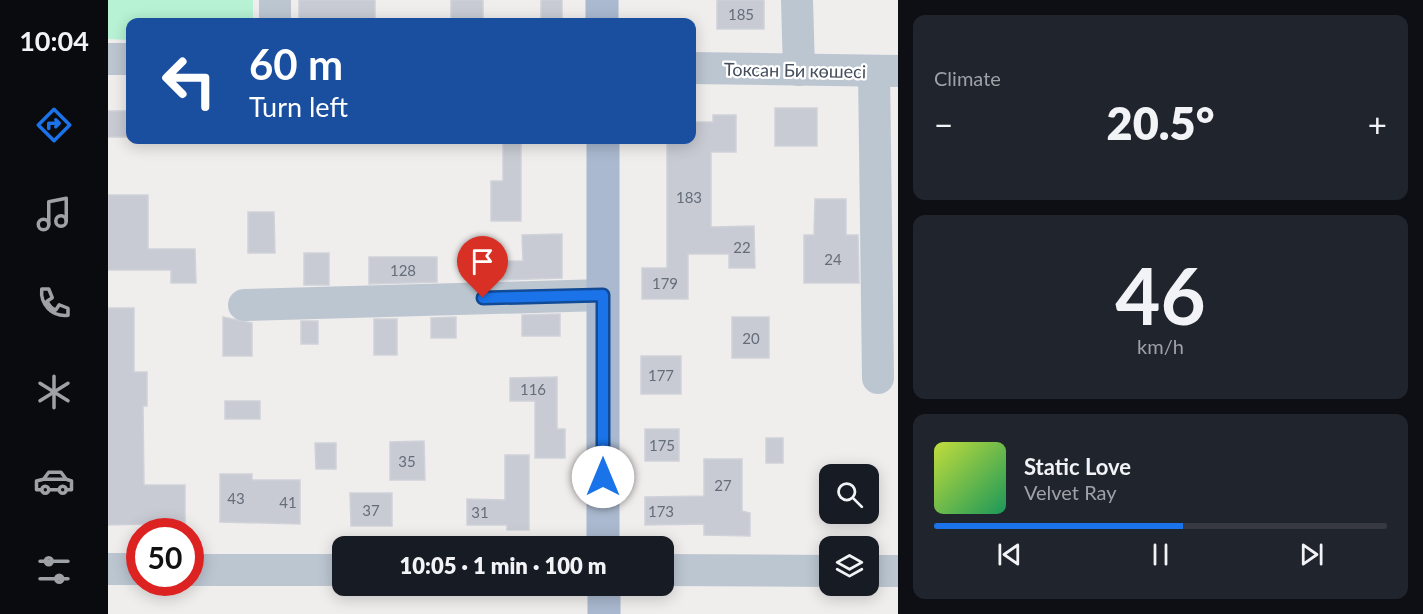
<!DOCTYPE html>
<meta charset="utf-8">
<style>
body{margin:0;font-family:Lato,sans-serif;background:#20242c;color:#f1f3f6;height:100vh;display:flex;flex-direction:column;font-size:22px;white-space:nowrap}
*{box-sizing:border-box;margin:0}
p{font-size:20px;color:#9ea1a6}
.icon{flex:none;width:33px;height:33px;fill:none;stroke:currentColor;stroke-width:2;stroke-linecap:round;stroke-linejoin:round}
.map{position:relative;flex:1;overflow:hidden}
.panel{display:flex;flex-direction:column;gap:15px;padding:15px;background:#0d0f14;width:525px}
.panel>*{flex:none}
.top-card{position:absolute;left:18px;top:18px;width:570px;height:126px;border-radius:12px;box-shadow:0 3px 15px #0003;background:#1a4fa0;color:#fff;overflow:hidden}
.controls{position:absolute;left:711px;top:464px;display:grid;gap:12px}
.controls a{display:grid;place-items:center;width:60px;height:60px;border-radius:12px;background:#171b24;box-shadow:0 3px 15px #0003;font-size:30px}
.speed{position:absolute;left:18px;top:518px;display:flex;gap:12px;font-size:30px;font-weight:700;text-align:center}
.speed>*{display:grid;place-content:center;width:78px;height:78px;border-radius:50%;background:#171b24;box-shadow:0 3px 15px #0003;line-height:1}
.speed .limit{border:9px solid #d22;background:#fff;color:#111}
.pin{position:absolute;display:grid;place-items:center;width:51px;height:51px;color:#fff;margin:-62px -26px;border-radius:50% 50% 50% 0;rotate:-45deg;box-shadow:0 0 6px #0007}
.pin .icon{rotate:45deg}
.me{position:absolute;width:66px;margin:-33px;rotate:0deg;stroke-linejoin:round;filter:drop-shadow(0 0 4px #0008)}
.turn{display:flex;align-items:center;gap:21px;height:126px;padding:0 24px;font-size:27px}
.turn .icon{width:78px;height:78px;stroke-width:2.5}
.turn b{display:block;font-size:42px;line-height:51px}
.big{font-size:45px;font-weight:800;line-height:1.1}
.panel .tile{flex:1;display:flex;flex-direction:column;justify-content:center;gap:9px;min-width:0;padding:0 21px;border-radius:12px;background:#20242c}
.panel .dial{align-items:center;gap:0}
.dial b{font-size:78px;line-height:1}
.song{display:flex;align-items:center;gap:18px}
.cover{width:72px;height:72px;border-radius:9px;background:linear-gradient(135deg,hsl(70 70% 55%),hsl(150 70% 35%))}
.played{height:6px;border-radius:3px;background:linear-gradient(90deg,#1a73e8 55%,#363941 55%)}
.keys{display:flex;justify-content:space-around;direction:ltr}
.heat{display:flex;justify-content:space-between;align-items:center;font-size:33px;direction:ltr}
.trip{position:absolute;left:224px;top:536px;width:342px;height:60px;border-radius:12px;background:#171b24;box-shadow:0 3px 15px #0003;font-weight:800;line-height:60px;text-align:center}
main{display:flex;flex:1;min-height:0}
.dock{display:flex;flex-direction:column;width:108px;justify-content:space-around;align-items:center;background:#090b0e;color:#9ea1a6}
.dock .icon{width:42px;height:42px}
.dock .active{color:#1a73e8}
.dock b{font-size:27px;color:#f1f3f6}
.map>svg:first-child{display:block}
.green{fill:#b6f2d3}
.building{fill:#c8cbd3;stroke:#d0d2d9;stroke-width:1.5}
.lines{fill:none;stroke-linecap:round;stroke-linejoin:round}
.minor{stroke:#bcc6d1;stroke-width:32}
.major{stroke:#aab9cf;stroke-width:33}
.route-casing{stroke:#114b97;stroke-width:15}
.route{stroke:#1a73e8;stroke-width:10}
.labels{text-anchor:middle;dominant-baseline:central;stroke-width:4.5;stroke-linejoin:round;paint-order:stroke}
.number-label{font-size:15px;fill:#656d7a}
.street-label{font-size:18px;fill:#444e5c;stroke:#fff}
</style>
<main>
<nav class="dock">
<b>10:04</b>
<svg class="icon active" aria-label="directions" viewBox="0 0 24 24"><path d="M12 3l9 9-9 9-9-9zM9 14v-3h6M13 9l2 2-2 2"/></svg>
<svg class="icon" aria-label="music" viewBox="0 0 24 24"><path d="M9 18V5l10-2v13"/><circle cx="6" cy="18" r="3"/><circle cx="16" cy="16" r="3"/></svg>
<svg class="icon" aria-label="phone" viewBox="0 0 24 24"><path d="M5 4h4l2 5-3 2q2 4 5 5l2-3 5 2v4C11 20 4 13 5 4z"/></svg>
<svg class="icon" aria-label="climate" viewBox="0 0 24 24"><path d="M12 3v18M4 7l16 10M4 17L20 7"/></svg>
<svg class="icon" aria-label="car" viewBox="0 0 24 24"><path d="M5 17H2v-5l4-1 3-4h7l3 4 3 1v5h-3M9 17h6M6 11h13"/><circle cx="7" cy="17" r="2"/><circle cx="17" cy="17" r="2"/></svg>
<svg class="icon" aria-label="filters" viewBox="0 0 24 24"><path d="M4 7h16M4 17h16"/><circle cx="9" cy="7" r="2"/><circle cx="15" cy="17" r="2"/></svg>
</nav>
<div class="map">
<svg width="790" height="614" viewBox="0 0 790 614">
<rect width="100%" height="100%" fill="#f0eded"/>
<path class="green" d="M0,0H145V22H22V40L0,39Z"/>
<g class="building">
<path d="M191,0H267V20L191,21Z"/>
<rect x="343" y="0" width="32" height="22"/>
<rect x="433" y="0" width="21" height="22"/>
<rect x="609" y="0" width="47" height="29"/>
<rect x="667" y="108" width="42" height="38"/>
<path d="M0,111H18L19,137H0Z"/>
<path d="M605,115H628V152H603V227L646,226L647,268H621V254H580V299H534V268H559V140H584V122H605Z"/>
<path d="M395,140H413V221H383V181H395Z"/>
<path d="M0,195H40V249H87L88,283H63V270H0Z"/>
<path d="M707,199H738V235H750L751,283H696V235H706Z"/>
<path d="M140,212H166L167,253H140Z"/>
<path d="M454,234V278L393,280V261H415L414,235Z"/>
<rect x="196" y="253" width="25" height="32"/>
<path d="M261,257H329V282L261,284Z"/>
<path d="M0,308H26V372H39V406H35L36,485H77V523L0,525Z"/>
<path d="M452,314V336H414V315Z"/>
<path d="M115,317L144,323V356H115Z"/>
<path d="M348,317V338H323V318Z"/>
<rect x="624" y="317" width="37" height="41"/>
<rect x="266" y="319" width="23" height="36"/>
<rect x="193" y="321" width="17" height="23"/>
<rect x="533" y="356" width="40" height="38"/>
<path d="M449,377V429H457V458H427V401H402V378Z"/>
<rect x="117" y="401" width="35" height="18"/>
<rect x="537" y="429" width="34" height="32"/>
<rect x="658" y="438" width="17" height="25"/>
<path d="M316,441L317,480H282V442Z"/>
<path d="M207,443H228V469H208Z"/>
<path d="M397,455H421V530H399V525H359V499L397,500Z"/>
<path d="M596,459H634V511L642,513V536L596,535V524L537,525V497L596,496Z"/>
<path d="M112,474H144V480H192V524L112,522Z"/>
<path d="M242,493H284V526H243Z"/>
</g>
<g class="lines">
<g class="minor">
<path d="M167,0V22"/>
<path d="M689,0L691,70"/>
<path d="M0,59H22"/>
<path d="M584,68L790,71"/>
<path d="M766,71L770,378"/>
<path d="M136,305L495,295"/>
<path d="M0,569H32"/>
<path d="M82,570H234"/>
<path d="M555,570L722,571"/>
<path d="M760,571H790"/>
</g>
<g class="major">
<path d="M494,0V22"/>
<path d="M495,140V546"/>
<path d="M496,585V614"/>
</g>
</g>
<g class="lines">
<g class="route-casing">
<path id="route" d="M375,298L495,295V477"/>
</g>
<use href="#route" class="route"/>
</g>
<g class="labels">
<g class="number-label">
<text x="633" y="14">185</text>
<text x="581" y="197">183</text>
<text x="634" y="247">22</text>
<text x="725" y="259">24</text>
<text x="295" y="270">128</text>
<text x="557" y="283">179</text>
<text x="643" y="338">20</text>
<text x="553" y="375">177</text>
<text x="425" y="389">116</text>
<text x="554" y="445">175</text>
<text x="299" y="461">35</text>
<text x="615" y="485">27</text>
<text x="128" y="498">43</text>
<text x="180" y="502">41</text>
<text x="263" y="510">37</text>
<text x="553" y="511">173</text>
<text x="372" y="512">31</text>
</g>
<g class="street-label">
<text transform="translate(687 70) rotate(1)">Токсан Би көшесі</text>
</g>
</g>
</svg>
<div class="controls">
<a><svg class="icon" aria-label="search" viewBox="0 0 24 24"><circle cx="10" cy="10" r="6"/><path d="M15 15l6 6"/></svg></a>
<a><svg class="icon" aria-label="layers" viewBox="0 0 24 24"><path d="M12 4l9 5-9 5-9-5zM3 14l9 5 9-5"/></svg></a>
</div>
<div class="speed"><div class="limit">50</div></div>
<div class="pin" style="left:375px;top:298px;background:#d93025"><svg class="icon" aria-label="arrive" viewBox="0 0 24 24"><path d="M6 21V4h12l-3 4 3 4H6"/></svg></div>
<svg class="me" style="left:495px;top:477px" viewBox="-20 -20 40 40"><circle r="19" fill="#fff"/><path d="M0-13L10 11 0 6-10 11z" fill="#1a73e8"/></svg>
<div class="trip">10:05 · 1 min · 100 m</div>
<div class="top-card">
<div class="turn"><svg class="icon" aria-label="left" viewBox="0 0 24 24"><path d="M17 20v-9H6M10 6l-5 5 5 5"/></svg><div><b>60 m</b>Turn left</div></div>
</div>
</div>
<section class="panel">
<div class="tile"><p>Climate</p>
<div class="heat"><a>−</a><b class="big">20.5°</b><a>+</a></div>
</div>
<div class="tile dial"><b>46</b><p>km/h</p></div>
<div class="tile">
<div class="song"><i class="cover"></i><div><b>Static Love</b><p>Velvet Ray</p></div></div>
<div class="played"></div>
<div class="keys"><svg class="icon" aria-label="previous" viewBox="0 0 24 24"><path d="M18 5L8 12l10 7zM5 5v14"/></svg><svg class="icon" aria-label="pause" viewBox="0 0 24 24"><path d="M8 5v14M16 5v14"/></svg><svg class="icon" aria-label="next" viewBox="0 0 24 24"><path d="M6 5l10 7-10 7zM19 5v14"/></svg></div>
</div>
</section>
</main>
